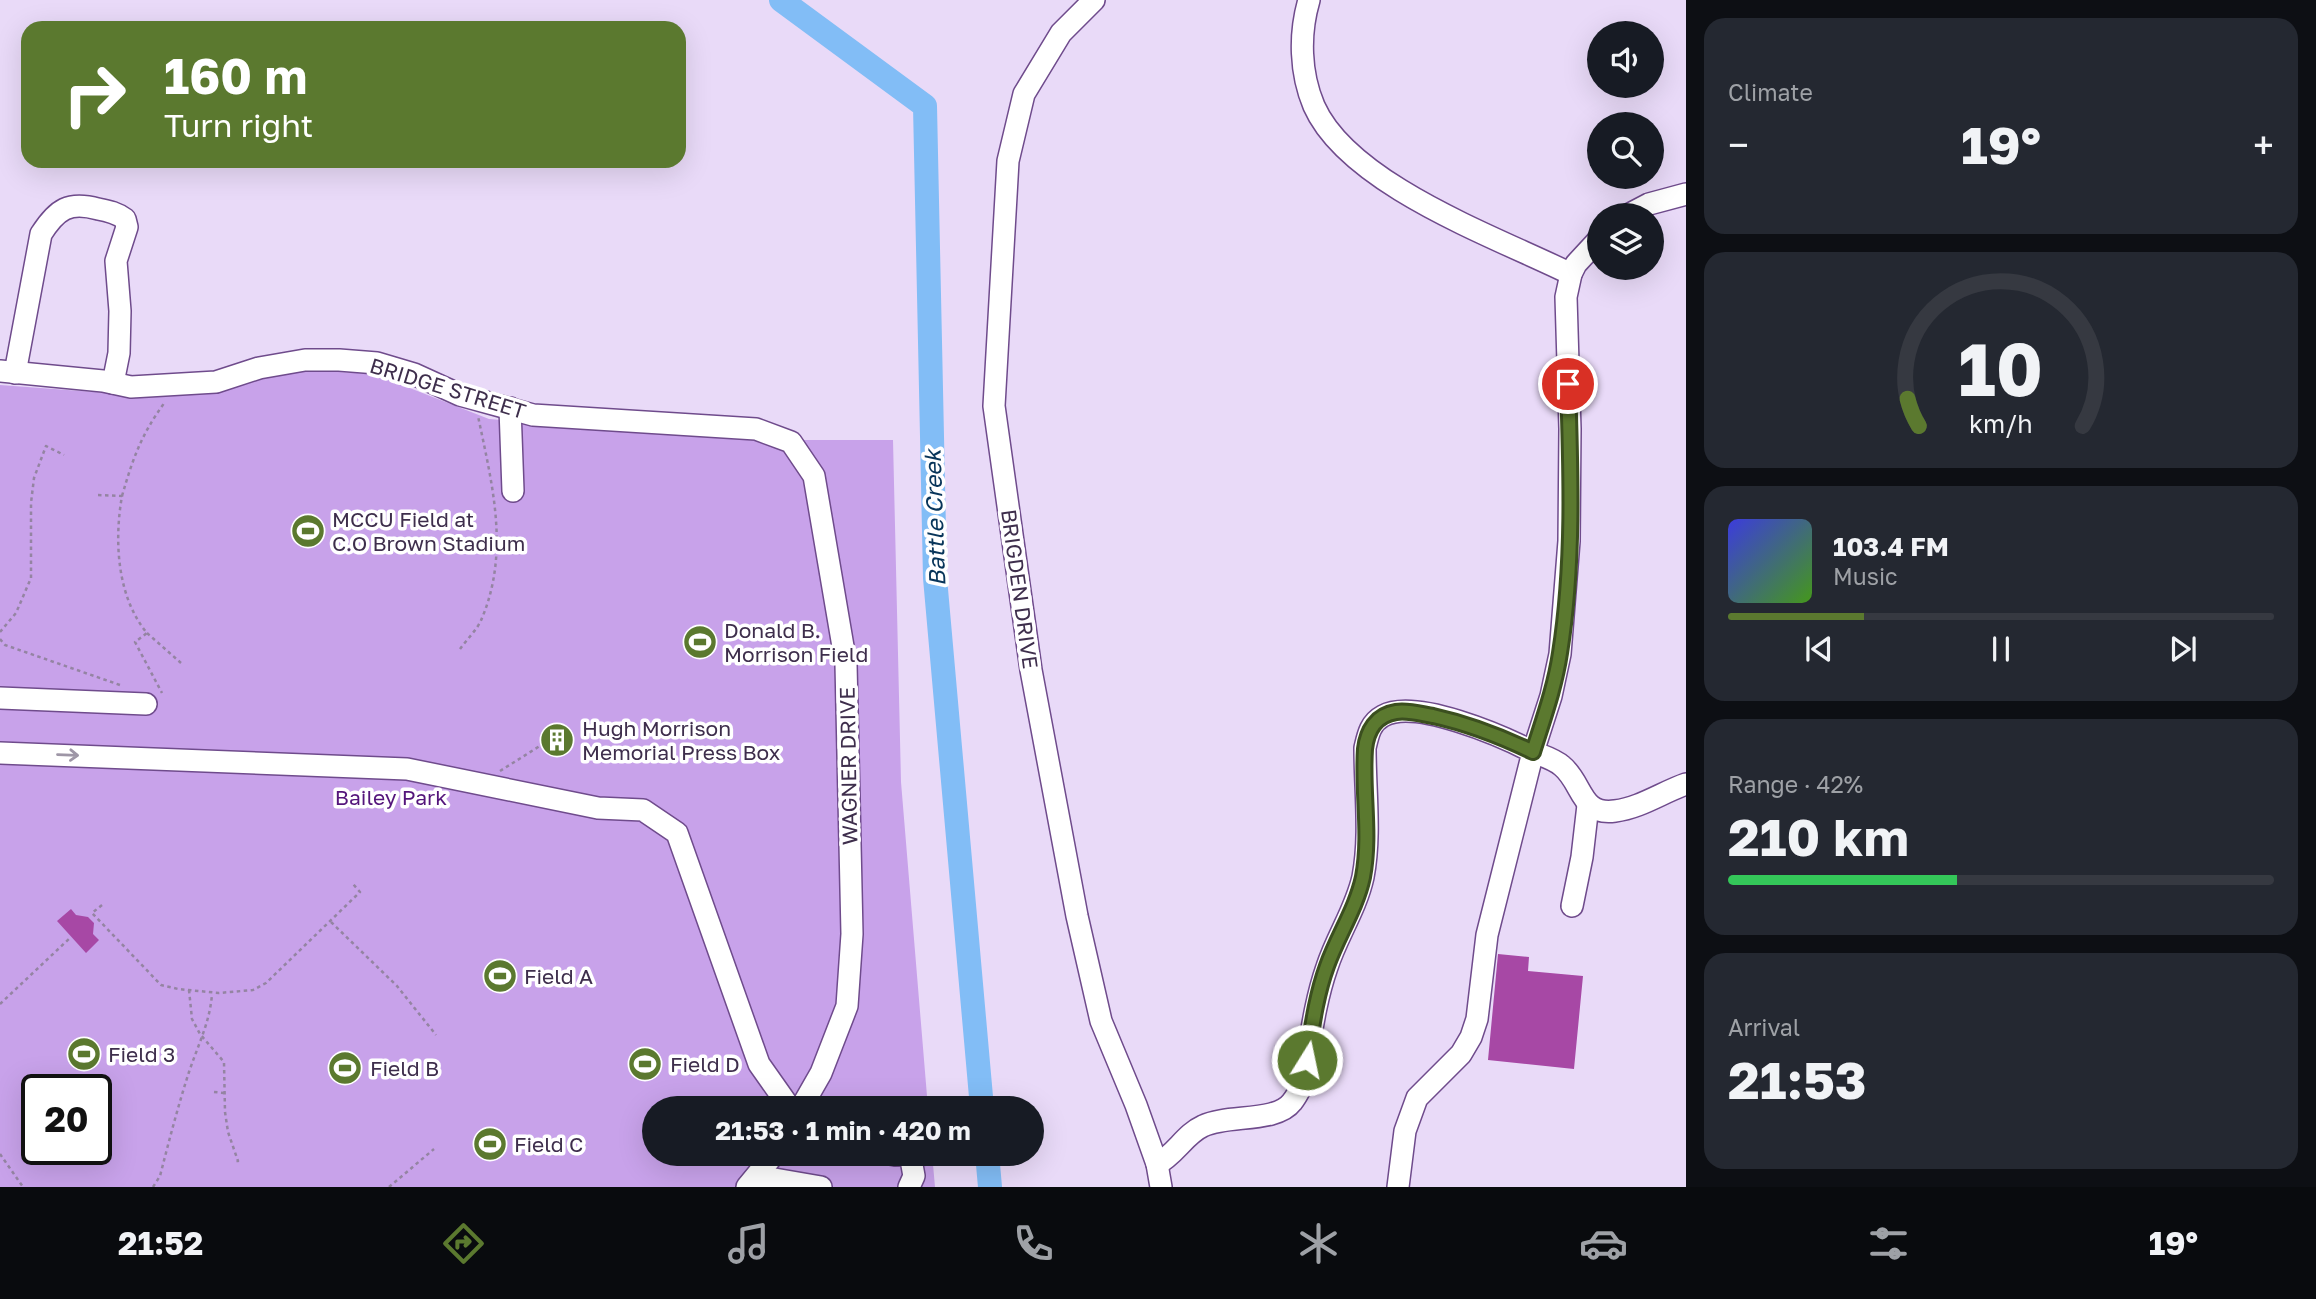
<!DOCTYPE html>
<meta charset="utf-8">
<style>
body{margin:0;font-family:"Golos Text",sans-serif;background:#242831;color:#f1f3f6;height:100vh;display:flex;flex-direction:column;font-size:26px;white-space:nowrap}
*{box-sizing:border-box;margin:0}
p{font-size:23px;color:#9ea1a6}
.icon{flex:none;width:38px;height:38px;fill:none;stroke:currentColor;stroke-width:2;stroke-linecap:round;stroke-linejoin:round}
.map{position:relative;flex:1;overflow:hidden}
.panel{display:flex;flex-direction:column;gap:18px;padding:18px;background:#0d0f14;width:630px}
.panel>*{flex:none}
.banner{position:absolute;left:21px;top:21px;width:665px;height:147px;border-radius:21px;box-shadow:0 7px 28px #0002;background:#5b792f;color:#fff;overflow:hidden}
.buttons{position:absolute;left:1587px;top:21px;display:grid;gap:14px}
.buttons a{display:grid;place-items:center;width:77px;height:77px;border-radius:50%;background:#171b24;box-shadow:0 7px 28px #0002;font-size:35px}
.speed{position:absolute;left:21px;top:1074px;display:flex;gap:14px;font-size:35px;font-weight:700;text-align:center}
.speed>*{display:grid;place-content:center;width:91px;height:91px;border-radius:50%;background:#171b24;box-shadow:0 7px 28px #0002;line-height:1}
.speed .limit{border:4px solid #111;border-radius:10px;background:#fff;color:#111}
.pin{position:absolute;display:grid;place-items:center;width:60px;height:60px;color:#fff;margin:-30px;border:4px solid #fff;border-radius:50%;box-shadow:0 2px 7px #0007}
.me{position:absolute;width:77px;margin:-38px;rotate:10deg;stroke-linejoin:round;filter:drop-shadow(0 0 5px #0008)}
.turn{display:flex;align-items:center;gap:24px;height:147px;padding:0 28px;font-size:32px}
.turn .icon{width:91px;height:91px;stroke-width:2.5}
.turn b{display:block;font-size:49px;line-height:60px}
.big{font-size:52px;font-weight:700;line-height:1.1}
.panel .widget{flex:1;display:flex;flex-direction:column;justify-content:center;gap:10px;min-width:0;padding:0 24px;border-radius:21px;background:#242831}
.panel .dial{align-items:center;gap:0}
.dial svg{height:182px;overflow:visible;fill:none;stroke:#363941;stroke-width:7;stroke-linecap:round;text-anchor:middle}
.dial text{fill:#f1f3f6;stroke:none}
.song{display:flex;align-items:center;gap:21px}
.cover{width:84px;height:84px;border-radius:10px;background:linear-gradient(135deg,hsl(240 70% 55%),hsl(100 70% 35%))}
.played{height:7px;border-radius:4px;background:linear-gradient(90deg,#5b792f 25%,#363941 25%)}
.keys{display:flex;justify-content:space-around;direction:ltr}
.heat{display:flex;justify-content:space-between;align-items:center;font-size:38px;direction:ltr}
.charge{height:10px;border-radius:5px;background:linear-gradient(90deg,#34c759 42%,#363941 0)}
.trip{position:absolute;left:642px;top:1096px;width:402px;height:70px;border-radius:35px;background:#171b24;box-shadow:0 7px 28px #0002;font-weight:700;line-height:70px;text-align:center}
.menu{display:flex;height:112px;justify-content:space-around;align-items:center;background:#090b0e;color:#9ea1a6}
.menu .icon{width:49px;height:49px}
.menu .selected{color:#5b792f}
.menu b{font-size:32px;color:#f1f3f6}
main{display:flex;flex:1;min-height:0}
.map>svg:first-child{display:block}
.green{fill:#c8a2ea;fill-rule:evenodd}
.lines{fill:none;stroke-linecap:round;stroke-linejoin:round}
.river{stroke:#82bdf6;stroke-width:24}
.building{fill:#a748a5}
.minor-casing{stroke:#6f4b8c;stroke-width:24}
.path{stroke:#9484a2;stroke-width:2.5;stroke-dasharray:3.5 3.5;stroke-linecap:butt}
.minor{stroke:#fff;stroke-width:21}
.oneway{stroke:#9e96a6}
.route-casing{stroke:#3b4f1f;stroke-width:18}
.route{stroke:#5b792f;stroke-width:12}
.labels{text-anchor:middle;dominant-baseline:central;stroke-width:7;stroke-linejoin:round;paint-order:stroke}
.street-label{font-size:21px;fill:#3e2e4c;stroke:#fff}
.poi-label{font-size:21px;fill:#3e2e4c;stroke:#fff;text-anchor:start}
.park-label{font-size:21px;fill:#54157b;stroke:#fff}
.water-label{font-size:23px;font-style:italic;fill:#08355a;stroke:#fff}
</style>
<main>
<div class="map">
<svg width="1686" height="1187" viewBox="0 0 1686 1187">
<rect width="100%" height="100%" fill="#e9daf8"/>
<path class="green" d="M303,370L374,374L489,419L757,440H893L901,782L928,1108H654V1153H932L935,1187H0V385L149,396L230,386ZM37,1090H96V1150H37Z"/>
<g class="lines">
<g class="river">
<path d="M781,0L925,106L935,578L982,1108"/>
<path d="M987,1153L990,1187"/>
</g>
</g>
<g class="building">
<path d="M71,909L76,915L88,917L94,923L93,934L99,940L86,953L57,921Z"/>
<path d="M1498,954L1529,957L1528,971L1583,976L1574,1069L1488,1060Z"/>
</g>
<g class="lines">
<g class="minor-casing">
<g id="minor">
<path d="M1094,0L1061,33L1024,94L1008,161L994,406L1031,670L1077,916L1101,1021L1136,1105L1157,1164L1161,1187"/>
<path d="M1309,0C1299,34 1300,73 1314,106C1349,185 1496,237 1571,274"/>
<path d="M1628,215L1649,204L1686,194"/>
<path d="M1600,238L1576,264L1571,274L1566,297L1570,429L1569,541L1560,654L1551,696L1533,752C1543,756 1554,759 1562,766C1583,783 1580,816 1615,811C1640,808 1663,792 1686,784"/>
<path d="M0,371L103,381L131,387L216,382L259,368L305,360H339L377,363L414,374L460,395L533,415L756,429L791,442L814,476L846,664L852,934L847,1006L821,1073L801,1108"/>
<path d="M15,373L41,234C57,209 69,201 98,209C109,211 117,213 125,219L127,227L116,261L120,311L119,353L113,383"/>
<path d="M510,408L513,491"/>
<path d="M0,698L146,704"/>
<path d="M0,753L407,769L598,808L643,810L677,833L759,1064L790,1108"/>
<path d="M1572,906L1582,857L1588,805"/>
<path d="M884,1153L895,1155L927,1154"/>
<path d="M1157,1164C1175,1155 1185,1134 1203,1126C1228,1114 1276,1123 1292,1102C1297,1096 1300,1089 1303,1083C1310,1044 1314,1004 1327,967C1337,936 1356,909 1363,877C1371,835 1365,791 1365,748C1368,735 1370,723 1383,716C1415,698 1502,736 1533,752L1487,935L1477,1019L1471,1037L1461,1054L1417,1098L1405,1131L1398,1187"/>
<path d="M757,1176L821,1187"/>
<path d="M747,1187L775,1153"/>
<path d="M909,1187L914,1176L910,1154"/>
</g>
</g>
<g class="path">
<path d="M98,495L122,496C114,541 117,597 147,633L135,642L162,693"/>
<path d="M122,496C133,458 141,435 165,402"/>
<path d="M0,632L16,613L31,578V503L34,478L46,446L64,455"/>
<path d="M147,633L181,663"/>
<path d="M0,639L5,645L120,685"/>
<path d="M460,649C467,639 478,629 482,618C510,551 492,484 478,416"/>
<path d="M500,771L543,744"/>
<path d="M102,905L92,913L161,985L178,989L219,993L253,990L266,983L360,892L353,884"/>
<path d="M331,922L397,986L436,1035"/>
<path d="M189,990L192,1019L200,1034L224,1062L225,1112L228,1132L238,1161H236"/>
<path d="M0,1004L71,937"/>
<path d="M214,1092L224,1093"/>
<path d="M0,1154L23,1187"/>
<path d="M153,1187L160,1176C169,1141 178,1106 189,1072C198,1045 210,1022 212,994"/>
<path d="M389,1187L434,1149"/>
</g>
<use href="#minor" class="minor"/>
</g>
<defs><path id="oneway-shaft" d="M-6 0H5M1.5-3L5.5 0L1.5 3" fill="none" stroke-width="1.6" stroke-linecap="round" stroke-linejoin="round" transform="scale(1.75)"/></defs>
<use class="oneway" href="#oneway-shaft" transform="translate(68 755) rotate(2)"/>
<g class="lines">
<g class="route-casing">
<path id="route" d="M1307,1060C1312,1028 1316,996 1327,966C1338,935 1356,909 1363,877C1371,834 1362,792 1365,749C1367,731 1376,715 1396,712C1408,710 1421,714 1433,716C1469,724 1500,736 1533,752C1543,720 1555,687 1560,653C1574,565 1571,473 1568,384"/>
</g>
<use href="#route" class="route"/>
</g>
<defs>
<g id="stadium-disc" transform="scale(1.75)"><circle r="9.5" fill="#5b792f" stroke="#fff"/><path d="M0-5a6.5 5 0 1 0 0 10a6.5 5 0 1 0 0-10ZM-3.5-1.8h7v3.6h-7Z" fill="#fff"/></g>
<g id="building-disc" transform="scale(1.75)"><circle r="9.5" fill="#5b792f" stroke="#fff"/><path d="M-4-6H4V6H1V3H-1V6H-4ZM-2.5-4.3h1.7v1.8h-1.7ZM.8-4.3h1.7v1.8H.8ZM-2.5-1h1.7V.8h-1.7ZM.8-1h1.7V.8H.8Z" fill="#fff"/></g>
</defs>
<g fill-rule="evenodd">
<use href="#stadium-disc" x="308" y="531"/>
<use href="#stadium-disc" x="700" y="642"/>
<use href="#building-disc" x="557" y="740"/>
<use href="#stadium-disc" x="500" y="976"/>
<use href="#stadium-disc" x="84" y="1054"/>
<use href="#stadium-disc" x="645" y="1064"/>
<use href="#stadium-disc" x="345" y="1068"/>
<use href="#stadium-disc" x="490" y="1144"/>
</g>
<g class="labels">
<g class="street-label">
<text transform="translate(448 388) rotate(17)">BRIDGE STREET</text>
<text transform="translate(1020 589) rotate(82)">BRIGDEN DRIVE</text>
<text transform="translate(848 766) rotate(-91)">WAGNER DRIVE</text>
</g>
<g class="poi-label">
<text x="332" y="519">MCCU Field at<tspan x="332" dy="24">C.O Brown Stadium</tspan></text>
<text x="724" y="630">Donald B.<tspan x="724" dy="24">Morrison Field</tspan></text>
<text x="582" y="728">Hugh Morrison<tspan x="582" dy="24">Memorial Press Box</tspan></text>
<text x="524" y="976">Field A</text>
<text x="108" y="1054">Field 3</text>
<text x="670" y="1064">Field D</text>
<text x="370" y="1068">Field B</text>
<text x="514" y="1144">Field C</text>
</g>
<g class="park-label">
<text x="391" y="797">Bailey Park</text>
</g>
<g class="water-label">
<text transform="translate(934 518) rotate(-92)">Battle Creek</text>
</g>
</g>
</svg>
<div class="buttons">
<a><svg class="icon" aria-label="sound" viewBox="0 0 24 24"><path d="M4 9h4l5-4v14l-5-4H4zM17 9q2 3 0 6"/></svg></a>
<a><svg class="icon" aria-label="search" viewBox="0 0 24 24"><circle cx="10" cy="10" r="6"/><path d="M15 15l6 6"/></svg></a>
<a><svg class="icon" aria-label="layers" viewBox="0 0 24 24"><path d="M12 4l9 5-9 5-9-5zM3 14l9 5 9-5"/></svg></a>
</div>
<div class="speed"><div class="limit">20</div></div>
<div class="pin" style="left:1568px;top:384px;background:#d93025"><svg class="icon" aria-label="arrive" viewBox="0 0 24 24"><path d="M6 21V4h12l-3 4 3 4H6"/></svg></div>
<svg class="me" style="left:1307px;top:1060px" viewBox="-20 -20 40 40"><circle r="17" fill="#5b792f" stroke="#fff" stroke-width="3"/><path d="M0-11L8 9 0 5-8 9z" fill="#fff"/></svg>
<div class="trip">21:53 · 1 min · 420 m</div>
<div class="banner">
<div class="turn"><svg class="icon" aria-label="right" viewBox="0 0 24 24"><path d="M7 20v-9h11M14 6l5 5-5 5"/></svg><div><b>160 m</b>Turn right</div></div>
</div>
</div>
<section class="panel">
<div class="widget"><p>Climate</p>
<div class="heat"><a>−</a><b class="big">19°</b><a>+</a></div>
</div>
<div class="widget dial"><svg viewBox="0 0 100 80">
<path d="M14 69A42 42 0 1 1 86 69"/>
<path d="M14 69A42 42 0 0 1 9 57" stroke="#5b792f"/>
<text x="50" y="56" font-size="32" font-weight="700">10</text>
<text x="50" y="72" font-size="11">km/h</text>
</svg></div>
<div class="widget">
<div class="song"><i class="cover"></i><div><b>103.4 FM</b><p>Music</p></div></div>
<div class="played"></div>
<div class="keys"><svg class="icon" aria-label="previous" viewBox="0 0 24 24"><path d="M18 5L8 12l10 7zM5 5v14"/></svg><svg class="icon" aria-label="pause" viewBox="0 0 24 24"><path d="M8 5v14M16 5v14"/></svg><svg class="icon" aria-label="next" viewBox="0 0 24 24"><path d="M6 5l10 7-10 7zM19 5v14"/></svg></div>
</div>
<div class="widget"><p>Range · 42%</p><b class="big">210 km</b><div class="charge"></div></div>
<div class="widget"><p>Arrival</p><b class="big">21:53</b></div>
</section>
</main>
<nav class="menu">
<b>21:52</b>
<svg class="icon selected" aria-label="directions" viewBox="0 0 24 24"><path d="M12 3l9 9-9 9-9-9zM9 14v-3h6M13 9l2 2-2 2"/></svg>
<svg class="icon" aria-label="music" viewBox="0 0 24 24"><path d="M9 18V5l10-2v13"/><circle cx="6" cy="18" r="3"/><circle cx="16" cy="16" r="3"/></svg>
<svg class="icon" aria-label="phone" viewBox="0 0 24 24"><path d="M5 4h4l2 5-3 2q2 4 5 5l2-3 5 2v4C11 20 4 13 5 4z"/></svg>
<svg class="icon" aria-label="climate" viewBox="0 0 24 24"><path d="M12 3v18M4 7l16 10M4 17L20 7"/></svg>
<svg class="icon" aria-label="car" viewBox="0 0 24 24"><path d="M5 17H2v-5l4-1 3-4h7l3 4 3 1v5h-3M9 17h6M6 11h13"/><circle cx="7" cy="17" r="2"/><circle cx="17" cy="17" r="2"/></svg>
<svg class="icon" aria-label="filters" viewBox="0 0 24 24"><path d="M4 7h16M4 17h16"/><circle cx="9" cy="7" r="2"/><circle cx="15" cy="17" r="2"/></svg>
<b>19°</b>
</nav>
